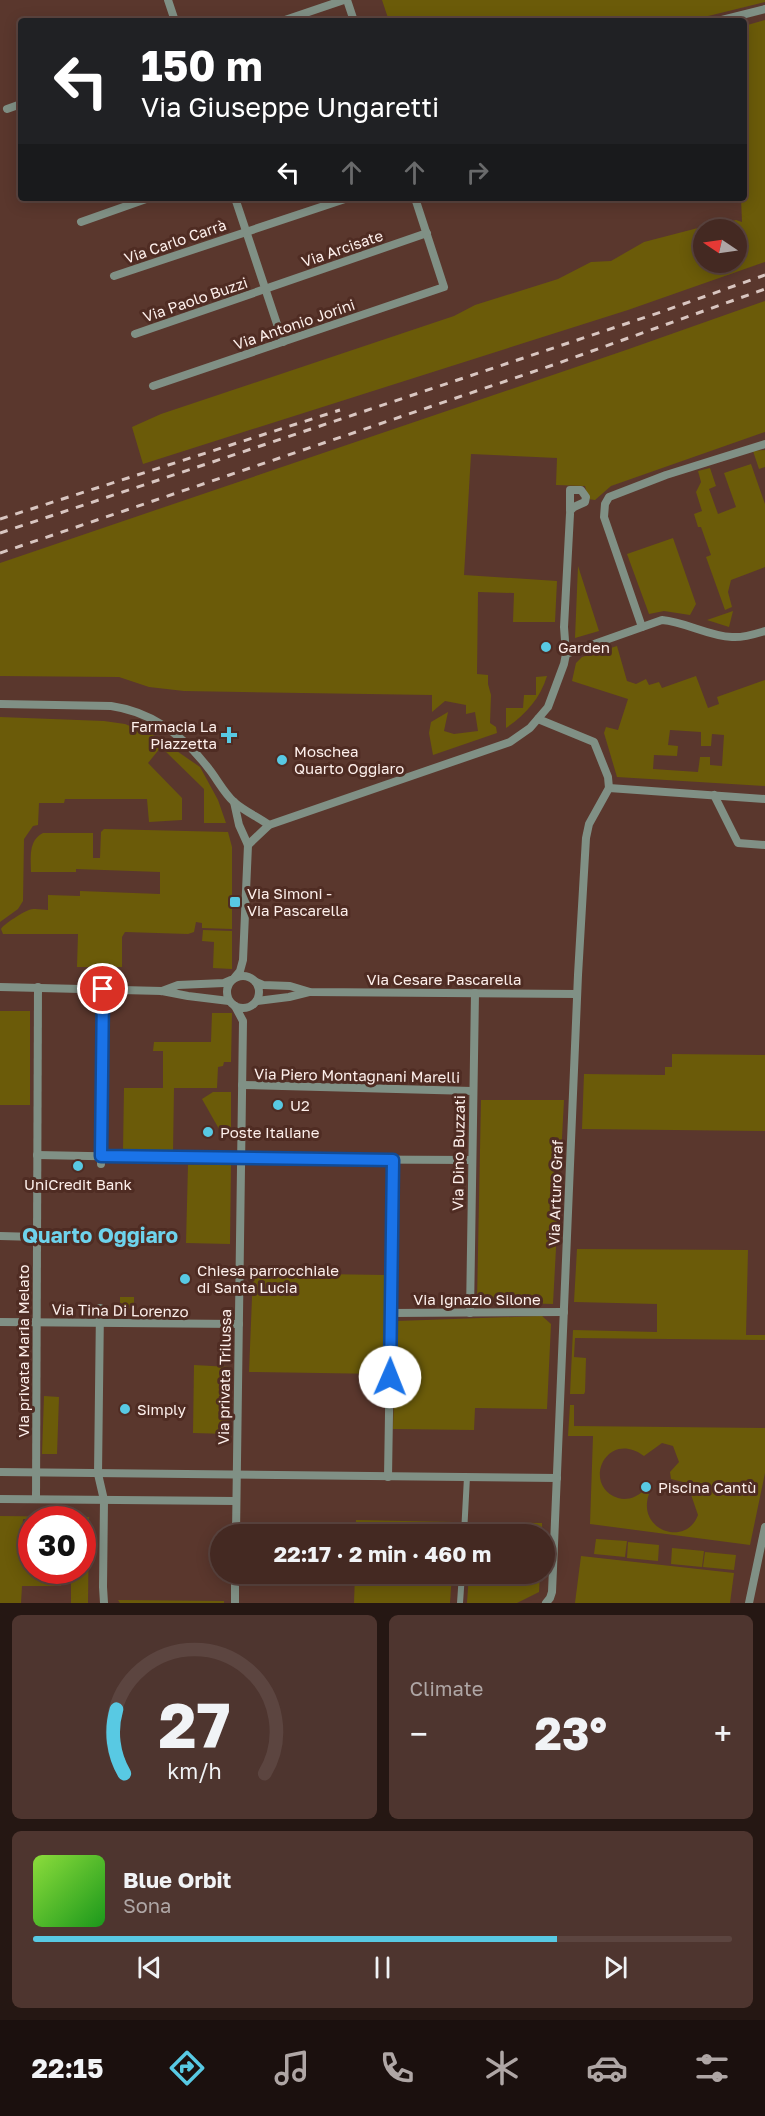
<!DOCTYPE html>
<meta charset="utf-8">
<style>
body{margin:0;font-family:"Golos Text",sans-serif;background:#4e352f;color:#f1f3f6;height:100vh;display:flex;flex-direction:column;font-size:22px;white-space:nowrap}
*{box-sizing:border-box;margin:0}
p{font-size:20px;color:#afa6a5}
.icon{flex:none;width:33px;height:33px;fill:none;stroke:currentColor;stroke-width:2;stroke-linecap:round;stroke-linejoin:round}
.map{position:relative;height:1603px;overflow:hidden}
.details{display:flex;flex-direction:column;gap:12px;padding:12px;background:#251713;flex:1}
.details>*{flex:none}
.guide{position:absolute;left:18px;top:18px;width:729px;height:183px;border-radius:6px;box-shadow:0 3px 15px #0003,0 0 0 2px #5c4540;background:#202124;color:#fff;overflow:hidden}
.needle{width:39px;rotate:283deg}
.buttons{position:absolute;left:693px;top:219px;display:grid;gap:12px}
.buttons a{display:grid;place-items:center;width:54px;height:54px;border-radius:50%;background:#442922;box-shadow:0 3px 15px #0003,0 0 0 2px #5c4540;font-size:30px}
.speed{position:absolute;left:18px;top:1506px;display:flex;gap:12px;font-size:30px;font-weight:700;text-align:center}
.speed>*{display:grid;place-content:center;width:78px;height:78px;border-radius:50%;background:#442922;box-shadow:0 3px 15px #0003,0 0 0 2px #5c4540;line-height:1}
.speed .limit{border:9px solid #d22;background:#fff;color:#111}
.pin{position:absolute;display:grid;place-items:center;width:51px;height:51px;color:#fff;margin:-26px;border:3px solid #fff;border-radius:50%;box-shadow:0 2px 6px #0007}
.me{position:absolute;width:66px;margin:-33px;rotate:1deg;stroke-linejoin:round;filter:drop-shadow(0 0 4px #0008)}
.turn{display:flex;align-items:center;gap:21px;height:126px;padding:0 24px;font-size:27px}
.turn .icon{width:78px;height:78px;stroke-width:2.5}
.turn b{display:block;font-size:42px;line-height:51px}
.lanes{display:flex;align-items:center;height:57px;padding:0 24px;background:#0003;justify-content:center;gap:30px;direction:ltr}
.lanes .off{opacity:.35}
.big{font-size:45px;font-weight:700;line-height:1.1}
.details .tile{flex:1;display:flex;flex-direction:column;justify-content:center;gap:9px;min-width:0;padding:0 21px;border-radius:9px;background:#4e352f}
.details .dial{align-items:center;gap:0}
.dial svg{height:156px;overflow:visible;fill:none;stroke:#5c4540;stroke-width:7;stroke-linecap:round;text-anchor:middle}
.dial text{fill:#f1f3f6;stroke:none}
.song{display:flex;align-items:center;gap:18px}
.cover{width:72px;height:72px;border-radius:9px;background:linear-gradient(135deg,hsl(90 70% 55%),hsl(120 70% 35%))}
.played{height:6px;border-radius:3px;background:linear-gradient(90deg,#58c9e3 75%,#5c4540 75%)}
.keys{display:flex;justify-content:space-around;direction:ltr}
.heat{display:flex;justify-content:space-between;align-items:center;font-size:33px;direction:ltr}
.details .tiles{flex:1;display:grid;gap:12px;grid-template-columns:1fr 1fr}
.tile:last-child{grid-column:span 2}
.trip{position:absolute;left:210px;top:1524px;width:345px;height:60px;border-radius:30px;background:#442922;box-shadow:0 3px 15px #0003,0 0 0 2px #5c4540;font-weight:700;line-height:60px;text-align:center}
.menu{display:flex;height:96px;justify-content:space-around;align-items:center;background:#1b100e;color:#afa6a5}
.menu .icon{width:42px;height:42px}
.menu .current{color:#58c9e3}
.menu b{font-size:27px;color:#f1f3f6}
.map>svg:first-child{display:block}
.green{fill:#6b5b09;fill-rule:evenodd}
.lines{fill:none;stroke-linecap:round;stroke-linejoin:round}
.pedestrian{stroke:#809085;stroke-width:6}
.minor{stroke:#809085;stroke-width:8}
.rail{stroke:#d9c6c1;stroke-width:3;stroke-dasharray:8 8;stroke-linecap:butt}
.route-casing{stroke:#114b97;stroke-width:15}
.route{stroke:#1a73e8;stroke-width:10}
.poi-dot{fill:#58c9e3;stroke:#4f2c23;stroke-width:2}
.labels{text-anchor:middle;dominant-baseline:central;stroke-width:6;stroke-linejoin:round;paint-order:stroke}
.street-label{font-size:15px;fill:#fdefeb;stroke:#4f2c23}
.poi-label{font-size:15px;fill:#fdefeb;stroke:#4f2c23;text-anchor:start}
.district-label{font-size:21px;font-weight:bold;fill:#6ed3ec;stroke:#4f2c23}
</style>
<div class="map">
<svg width="765" height="1603" viewBox="0 0 765 1603">
<rect width="100%" height="100%" fill="#5a372d"/>
<g class="green">
<path d="M382,0H765V2L688,21H389Z"/>
<path d="M765,20V262L628,310L143,464L132,427L161,414L454,316L475,305L558,279L591,262L611,261L644,242L721,222L722,224L736,220L742,222L741,198H744V26ZM704,230H736V262H704Z"/>
<path d="M765,301V432L611,486L595,500L588,499L585,486L556,485L557,458L471,454L464,575L557,581L555,622H513L514,593L478,592L477,674L488,675V684L491,695L490,723L496,727L497,733L433,755L429,733L431,722L448,712L444,731L454,734L478,731L475,712L466,714V705L445,701L432,712V695L184,691L149,687L119,677L0,676V563L626,350Z"/>
<path d="M765,450V467L759,469L753,451Z"/>
<path d="M751,464L765,504V567L731,580L728,592L732,607L725,610L706,557L711,555L701,527H698L694,514L702,511L696,492L701,482L698,471L710,468L716,486L709,489L718,514L736,507L724,473Z"/>
<path d="M673,538L696,604L690,615L664,611L649,614L627,554Z"/>
<path d="M578,566L599,631L575,638Z"/>
<path d="M733,611L729,627L707,620Z"/>
<path d="M617,646L627,681L636,684L646,679L649,685L659,682L662,688L696,676L708,708L719,704L717,697L765,680V786L617,777L604,733L606,727L618,730L628,699L572,681L576,663L582,657ZM670,730L701,732V746H711L712,734L724,735L722,766L710,765V757H700L698,772L653,769L654,755L677,756L678,746L668,745Z"/>
<path d="M547,676C540,699 525,715 506,728V708H523L524,695H536V677Z"/>
<path d="M0,717L104,721L125,724L155,736L200,767L218,800L226,823H204V789L161,747L148,763L182,798V820L149,822L147,799H65L64,803H39L38,825L33,826L24,839L23,901L18,909L0,922Z"/>
<path d="M104,829L228,832L232,847V929L202,928V923L196,922L194,932L188,934L125,932L122,937V967H77L78,934H3L1,929C4,924 23,912 29,910C34,908 43,910 48,910V895L80,896V891L160,894V872L76,869V872H31C31,857 28,841 43,833H93V858H100L101,832Z"/>
<path d="M203,930L232,931V969L213,968L214,942L202,941Z"/>
<rect x="0" y="1011" width="30" height="94"/>
<path d="M212,1013H232L231,1062H224L223,1066L218,1067L217,1088H174L173,1152L123,1151L124,1088H163V1051H153L154,1042H211Z"/>
<path d="M672,1054L765,1055V1131L582,1129L584,1074L665,1075V1067H672Z"/>
<path d="M213,1092H231V1129H219L202,1099Z"/>
<path d="M481,1100H564L553,1304L477,1302Z"/>
<path d="M188,1165H231L230,1244L186,1243Z"/>
<path d="M577,1249L748,1250L746,1335H765V1340L575,1338L574,1357L586,1358L585,1392L584,1394H570L573,1330L657,1332V1304L574,1302Z"/>
<path d="M253,1273L385,1275L384,1374L249,1372Z"/>
<rect x="120" y="1297" width="14" height="11"/>
<path d="M542,1316L551,1324L547,1409L475,1408L474,1430L393,1429L397,1321Z"/>
<path d="M194,1365L230,1367L229,1434L193,1433Z"/>
<path d="M44,1396L59,1397L57,1454H42Z"/>
<path d="M570,1405H574V1426L765,1428V1473L750,1545L590,1524L593,1436H568ZM662,1443L673,1446L679,1462L670,1472L671,1479L687,1483L698,1515C686,1548 636,1530 649,1494L643,1491C637,1497 627,1501 618,1498C581,1486 606,1428 644,1456Z"/>
<path d="M0,1516L89,1517L88,1603H71V1571L82,1570V1520L23,1519L21,1557L31,1558L32,1570L61,1571V1586H22L21,1603H0Z"/>
<path d="M356,1520L455,1522L454,1534H356Z"/>
<path d="M471,1522L542,1523V1534H471Z"/>
<path d="M596,1539L627,1541L625,1557L594,1554Z"/>
<path d="M628,1542L659,1545L658,1561L627,1558Z"/>
<path d="M672,1548L704,1551L702,1567L671,1564Z"/>
<path d="M705,1552L736,1555L734,1570L703,1567Z"/>
<path d="M581,1556L734,1573L730,1603H575Z"/>
<path d="M355,1574H452L450,1603H354Z"/>
<path d="M469,1574H540L539,1592L517,1603H467Z"/>
<path d="M118,1600L224,1601V1603H120Z"/>
</g>
<g class="lines">
<g class="pedestrian">
<path d="M464,1534L467,1477"/>
<path d="M460,1603L462,1574"/>
</g>
<g class="minor">
<path d="M168,0L175,21"/>
<path d="M347,0L354,21"/>
<path d="M282,21L344,0"/>
<path d="M718,21L765,9"/>
<path d="M7,109L21,104"/>
<path d="M235,198L283,342"/>
<path d="M81,222L149,198"/>
<path d="M114,276L348,198"/>
<path d="M135,334L427,233"/>
<path d="M153,386L444,287L415,198"/>
<path d="M570,490H581L586,497L585,502L574,507L570,511Z"/>
<path d="M642,627L604,517L605,504L609,497L666,475L765,444"/>
<path d="M566,654L662,620C686,622 708,636 732,637C743,638 755,634 765,631"/>
<path d="M0,704L111,706C153,712 184,736 209,769C217,779 224,793 234,802C244,811 258,817 269,825"/>
<path d="M538,719L594,742L608,777L609,788"/>
<path d="M609,788L765,799"/>
<path d="M714,795L738,843L765,845"/>
<path d="M234,802L239,825L248,845L243,960L240,971L235,977"/>
<path d="M248,845L269,825L510,742L530,728L548,707L564,664L566,654L564,627L570,514"/>
<circle cx="243" cy="992" r="16"/>
<path d="M256,982L263,985L290,986L310,992L577,994"/>
<path d="M0,987L162,991L188,996L229,1001"/>
<path d="M162,991L178,985L224,983L231,980"/>
<path d="M257,1001L289,997L309,992"/>
<path d="M235,1006L243,1021L236,1534"/>
<path d="M242,1085L472,1091"/>
<path d="M37,1155L241,1159L472,1160"/>
<path d="M101,1164L103,989"/>
<path d="M0,1236L37,1237"/>
<path d="M100,1308L98,1474L104,1500L103,1587L104,1603"/>
<path d="M391,1313L564,1312"/>
<path d="M470,1313L475,993"/>
<path d="M0,1322L239,1324"/>
<path d="M0,1472L557,1478"/>
<path d="M388,1477L393,1160"/>
<path d="M0,1499L236,1501"/>
<path d="M36,1499L38,987"/>
<path d="M235,1603V1574"/>
<path d="M546,1603L550,1598L552,1592L578,975L586,838L589,824L609,788"/>
<path d="M749,1603L765,1527"/>
</g>
<g class="rail">
<path d="M0,519L340,410"/>
<path d="M0,533L661,312L765,275"/>
<path d="M0,553L553,365L765,289"/>
</g>
</g>
<g class="lines">
<g class="route-casing">
<path id="route" d="M103,989L101,1156L393,1160L390,1377"/>
</g>
<use href="#route" class="route"/>
</g>
<g class="poi-dot">
<circle cx="546" cy="647" r="6"/>
<path d="M226 726h6v6h6v6h-6v6h-6v-6h-6v-6h6z"/>
<circle cx="282" cy="760" r="6"/>
<rect x="229" y="896" width="12" height="12" rx="3"/>
<circle cx="278" cy="1105" r="6"/>
<circle cx="208" cy="1132" r="6"/>
<circle cx="78" cy="1166" r="6"/>
<circle cx="185" cy="1279" r="6"/>
<circle cx="125" cy="1409" r="6"/>
<circle cx="646" cy="1487" r="6"/>
</g>
<g class="labels">
<g class="street-label">
<text transform="translate(175 241) rotate(-19)">Via Carlo Carrà</text>
<text transform="translate(342 248) rotate(-19)">Via Arcisate</text>
<text transform="translate(195 299) rotate(-19)">Via Paolo Buzzi</text>
<text transform="translate(294 324) rotate(-19)">Via Antonio Jorini</text>
<text x="444" y="979">Via Cesare Pascarella</text>
<text transform="translate(357 1075) rotate(1)">Via Piero Montagnani Marelli</text>
<text transform="translate(458 1153) rotate(-89)">Via Dino Buzzati</text>
<text transform="translate(555 1193) rotate(-88)">Via Arturo Graf</text>
<text x="477" y="1299">Via Ignazio Silone</text>
<text transform="translate(120 1310) rotate(1)">Via Tina Di Lorenzo</text>
<text transform="translate(23 1351) rotate(-90)">Via privata Maria Melato</text>
<text transform="translate(224 1377) rotate(-89)">Via privata Trilussa</text>
</g>
<g class="poi-label">
<text x="558" y="647">Garden</text>
<text x="217" y="726" text-anchor="end">Farmacia La<tspan x="217" dy="17">Piazzetta</tspan></text>
<text x="294" y="751">Moschea<tspan x="294" dy="17">Quarto Oggiaro</tspan></text>
<text x="247" y="893">Via Simoni -<tspan x="247" dy="17">Via Pascarella</tspan></text>
<text x="290" y="1105">U2</text>
<text x="220" y="1132">Poste Italiane</text>
<text x="78" y="1184" text-anchor="middle">UniCredit Bank</text>
<text x="197" y="1270">Chiesa parrocchiale<tspan x="197" dy="17">di Santa Lucia</tspan></text>
<text x="137" y="1409">Simply</text>
<text x="658" y="1487">Piscina Cantù</text>
</g>
<g class="district-label">
<text x="100" y="1235">Quarto Oggiaro</text>
</g>
</g>
</svg>
<div class="buttons">
<a><svg class="needle" viewBox="-14 -14 28 28"><path d="M0-13l5 13h-10z" fill="#e53935"/><path d="M0 13l5-13h-10z" fill="#afa6a5"/></svg></a>
</div>
<div class="speed"><div class="limit">30</div></div>
<div class="pin" style="left:103px;top:989px;background:#d93025"><svg class="icon" aria-label="arrive" viewBox="0 0 24 24"><path d="M6 21V4h12l-3 4 3 4H6"/></svg></div>
<svg class="me" style="left:390px;top:1377px" viewBox="-20 -20 40 40"><circle r="19" fill="#fff"/><path d="M0-13L10 11 0 6-10 11z" fill="#1a73e8"/></svg>
<div class="trip">22:17 · 2 min · 460 m</div>
<div class="guide">
<div class="turn"><svg class="icon" aria-label="left" viewBox="0 0 24 24"><path d="M17 20v-9H6M10 6l-5 5 5 5"/></svg><div><b>150 m</b>Via Giuseppe Ungaretti</div></div>
<div class="lanes"><svg class="icon" aria-label="left" viewBox="0 0 24 24"><path d="M17 20v-9H6M10 6l-5 5 5 5"/></svg><svg class="icon off" aria-label="ahead" viewBox="0 0 24 24"><path d="M12 20V5M6 11l6-6 6 6"/></svg><svg class="icon off" aria-label="ahead" viewBox="0 0 24 24"><path d="M12 20V5M6 11l6-6 6 6"/></svg><svg class="icon off" aria-label="right" viewBox="0 0 24 24"><path d="M7 20v-9h11M14 6l5 5-5 5"/></svg></div>
</div>
</div>
<section class="details">
<div class="tiles">
<div class="tile dial"><svg viewBox="0 0 100 80">
<path d="M14 69A42 42 0 1 1 86 69"/>
<path d="M14 69A42 42 0 0 1 10 36" stroke="#58c9e3"/>
<text x="50" y="56" font-size="32" font-weight="700">27</text>
<text x="50" y="72" font-size="11">km/h</text>
</svg></div>
<div class="tile"><p>Climate</p>
<div class="heat"><a>−</a><b class="big">23°</b><a>+</a></div>
</div>
<div class="tile">
<div class="song"><i class="cover"></i><div><b>Blue Orbit</b><p>Sona</p></div></div>
<div class="played"></div>
<div class="keys"><svg class="icon" aria-label="previous" viewBox="0 0 24 24"><path d="M18 5L8 12l10 7zM5 5v14"/></svg><svg class="icon" aria-label="pause" viewBox="0 0 24 24"><path d="M8 5v14M16 5v14"/></svg><svg class="icon" aria-label="next" viewBox="0 0 24 24"><path d="M6 5l10 7-10 7zM19 5v14"/></svg></div>
</div>
</div>
</section>
<nav class="menu">
<b>22:15</b>
<svg class="icon current" aria-label="directions" viewBox="0 0 24 24"><path d="M12 3l9 9-9 9-9-9zM9 14v-3h6M13 9l2 2-2 2"/></svg>
<svg class="icon" aria-label="music" viewBox="0 0 24 24"><path d="M9 18V5l10-2v13"/><circle cx="6" cy="18" r="3"/><circle cx="16" cy="16" r="3"/></svg>
<svg class="icon" aria-label="phone" viewBox="0 0 24 24"><path d="M5 4h4l2 5-3 2q2 4 5 5l2-3 5 2v4C11 20 4 13 5 4z"/></svg>
<svg class="icon" aria-label="climate" viewBox="0 0 24 24"><path d="M12 3v18M4 7l16 10M4 17L20 7"/></svg>
<svg class="icon" aria-label="car" viewBox="0 0 24 24"><path d="M5 17H2v-5l4-1 3-4h7l3 4 3 1v5h-3M9 17h6M6 11h13"/><circle cx="7" cy="17" r="2"/><circle cx="17" cy="17" r="2"/></svg>
<svg class="icon" aria-label="filters" viewBox="0 0 24 24"><path d="M4 7h16M4 17h16"/><circle cx="9" cy="7" r="2"/><circle cx="15" cy="17" r="2"/></svg>
</nav>
